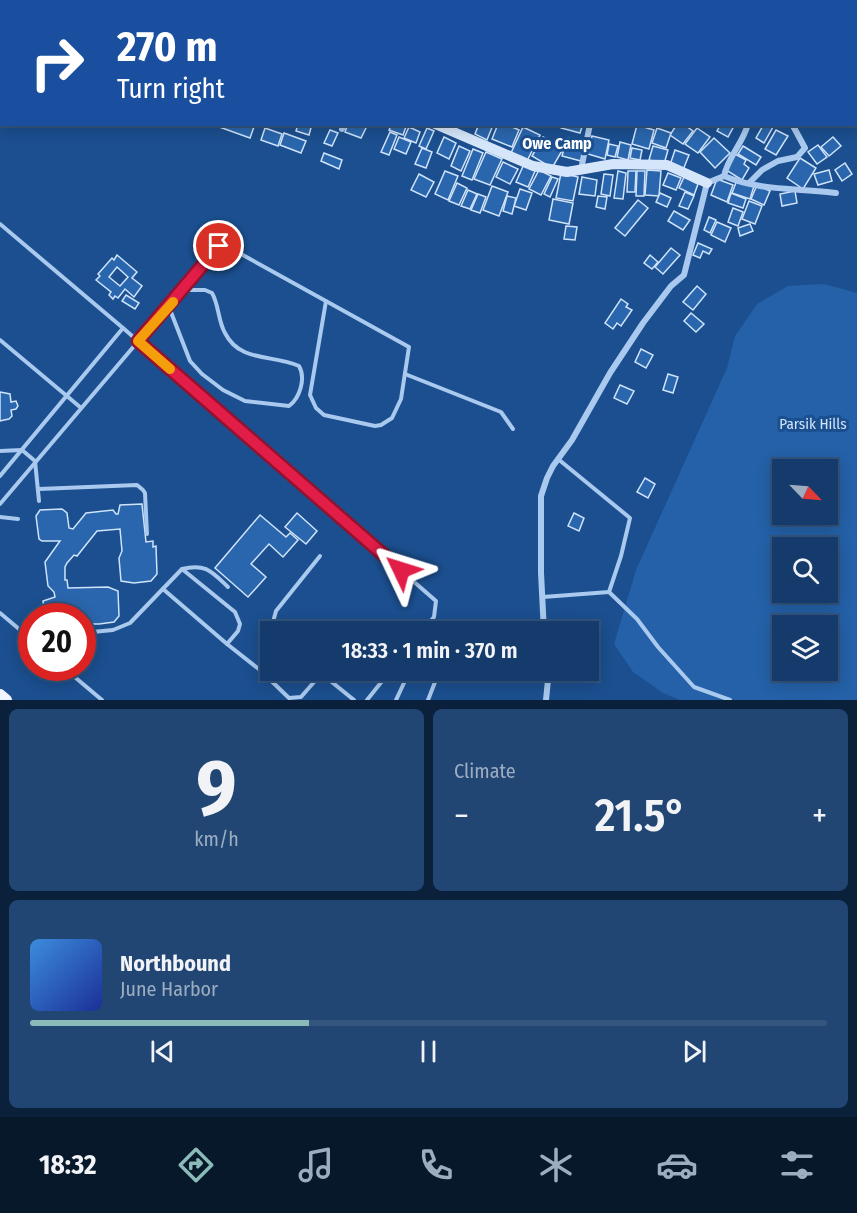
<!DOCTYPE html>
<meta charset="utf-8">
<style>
body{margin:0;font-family:"Fira Sans Condensed",sans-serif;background:#214673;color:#f1f3f6;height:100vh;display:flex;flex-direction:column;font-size:22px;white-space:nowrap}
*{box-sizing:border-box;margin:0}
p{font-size:20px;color:#9dadc1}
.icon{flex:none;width:33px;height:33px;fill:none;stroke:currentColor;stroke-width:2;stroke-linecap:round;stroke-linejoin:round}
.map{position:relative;height:700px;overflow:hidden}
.drawer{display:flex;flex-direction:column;gap:9px;padding:9px;background:#0b203b;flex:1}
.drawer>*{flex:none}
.hud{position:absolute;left:0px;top:0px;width:858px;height:126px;box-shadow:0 3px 15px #0003,0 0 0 2px #33557e;background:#1a4fa0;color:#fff;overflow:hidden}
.needle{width:39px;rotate:115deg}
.fabs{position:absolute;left:772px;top:459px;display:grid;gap:12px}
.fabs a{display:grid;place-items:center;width:66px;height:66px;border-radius:0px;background:#143b6b;box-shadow:0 3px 15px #0003,0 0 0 2px #33557e;font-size:30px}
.speed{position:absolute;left:18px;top:603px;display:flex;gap:12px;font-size:30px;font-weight:700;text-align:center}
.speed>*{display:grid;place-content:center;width:78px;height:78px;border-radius:50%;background:#143b6b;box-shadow:0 3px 15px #0003,0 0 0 2px #33557e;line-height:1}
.speed .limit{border:9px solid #d22;background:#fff;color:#111}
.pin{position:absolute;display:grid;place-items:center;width:51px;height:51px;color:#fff;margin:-26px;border:3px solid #fff;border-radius:50%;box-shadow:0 2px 6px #0007}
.me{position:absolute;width:66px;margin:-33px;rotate:311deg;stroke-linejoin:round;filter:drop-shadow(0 0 4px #0008)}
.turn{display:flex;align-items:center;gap:21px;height:126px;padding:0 18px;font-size:27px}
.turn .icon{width:78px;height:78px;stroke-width:2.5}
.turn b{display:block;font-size:42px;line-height:51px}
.big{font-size:45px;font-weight:600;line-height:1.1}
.drawer .widget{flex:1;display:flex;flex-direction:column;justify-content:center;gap:9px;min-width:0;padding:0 21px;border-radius:9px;background:#214673}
.drawer .dial{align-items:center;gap:0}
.dial b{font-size:78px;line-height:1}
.song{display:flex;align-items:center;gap:18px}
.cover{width:72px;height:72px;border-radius:9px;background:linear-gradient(135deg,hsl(210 70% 55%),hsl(230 70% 35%))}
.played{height:6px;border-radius:3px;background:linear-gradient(90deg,#8bbbb9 35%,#33557e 35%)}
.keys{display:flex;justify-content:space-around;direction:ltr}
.heat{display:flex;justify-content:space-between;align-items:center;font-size:33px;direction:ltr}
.drawer .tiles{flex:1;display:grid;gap:9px;grid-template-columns:1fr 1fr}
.widget:last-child{grid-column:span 2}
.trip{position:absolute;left:260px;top:621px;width:339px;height:60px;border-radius:0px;background:#143b6b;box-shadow:0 3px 15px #0003,0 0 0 2px #33557e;font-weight:600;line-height:60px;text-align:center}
.dock{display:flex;height:96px;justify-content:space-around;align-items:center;background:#08182b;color:#9dadc1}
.dock .icon{width:42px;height:42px}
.dock .active{color:#8bbbb9}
.dock b{font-size:27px;color:#f1f3f6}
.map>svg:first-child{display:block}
.green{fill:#2461a8;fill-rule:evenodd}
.building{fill:#2a66ad;stroke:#cfe3fa;stroke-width:1.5;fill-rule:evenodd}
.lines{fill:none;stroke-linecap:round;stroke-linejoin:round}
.lane{stroke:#a9c9ee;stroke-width:4}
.street{stroke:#a9c9ee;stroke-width:6}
.secondary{stroke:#d6e6fa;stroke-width:10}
.primary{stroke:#f0f6ff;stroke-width:12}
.route-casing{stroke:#92132f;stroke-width:15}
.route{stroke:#e11d48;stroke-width:10}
.slow{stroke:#f59e0b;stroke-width:10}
.labels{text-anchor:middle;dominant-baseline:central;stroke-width:6;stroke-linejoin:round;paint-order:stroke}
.park-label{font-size:15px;fill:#cfe3fa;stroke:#1b4f8f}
.neighbourhood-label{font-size:16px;font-weight:bold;fill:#fff;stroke:#1b4f8f}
</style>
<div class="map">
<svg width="857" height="700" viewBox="0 0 857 700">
<rect width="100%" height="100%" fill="#1b4f8f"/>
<path class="green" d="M824,284L857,293V700H680L663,693L633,672L614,644L636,570L727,368L735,336L757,304L788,286ZM783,470H828V514H783ZM783,548H828V592H783ZM783,626H828V670H783Z"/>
<g class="building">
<path d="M211,124H255L250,138Z"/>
<path d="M298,124H312L309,135L296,131Z"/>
<path d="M348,124L367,126L361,138L345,132Z"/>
<path d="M392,124H407L403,135L389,130Z"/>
<path d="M479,124L493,125L487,140L475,134Z"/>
<path d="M498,124H505L519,130L512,147L492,139Z"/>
<path d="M561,124H583L580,133L561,128Z"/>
<path d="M677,124H683L693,131L683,144L670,135Z"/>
<path d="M721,124L734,126L728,137L717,131Z"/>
<path d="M764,124L773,127L764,143L756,138Z"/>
<path d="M637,125L654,130L649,149L632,144Z"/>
<path d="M409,127L420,132L416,143L404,138Z"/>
<path d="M523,127L540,135L527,161L511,153Z"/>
<path d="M265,128L282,134L278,146L261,140Z"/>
<path d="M427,128L434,131L426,149L419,146Z"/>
<path d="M657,128L671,133L666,148L652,143Z"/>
<path d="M697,128L710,137L698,153L685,144Z"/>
<path d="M330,130L338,133L332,146L324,143Z"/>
<path d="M776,130L788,136L776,155L765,149Z"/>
<path d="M390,132L397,135L389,155L381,152Z"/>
<path d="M284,133L306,141L301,153L280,145Z"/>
<path d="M592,136L609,140L605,159L588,154Z"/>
<path d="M399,137L411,142L406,154L394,149Z"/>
<path d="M444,137L456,143L449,159L437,153Z"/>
<path d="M543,137L563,149L552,168L532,156Z"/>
<path d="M833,137L841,146L829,156L821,147Z"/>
<path d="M567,138L585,142L581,161L562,156Z"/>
<path d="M714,138L730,153L715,168L700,152Z"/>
<path d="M620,142L631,145L628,160L617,157Z"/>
<path d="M609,144L618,146L615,157L607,155Z"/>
<path d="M818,145L827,157L817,164L808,152Z"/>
<path d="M459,146L470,151L461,171L451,166Z"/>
<path d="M653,146L668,150L664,164L649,160Z"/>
<path d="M743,146L761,157L756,165L738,154Z"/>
<path d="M422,148L432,152L426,168L415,164Z"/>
<path d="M632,148L642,150L640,160L630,158Z"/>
<path d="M473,149L483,153L472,180L462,176Z"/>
<path d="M675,150L689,155L683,170L670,165Z"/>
<path d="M486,152L502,159L490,185L474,179Z"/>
<path d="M324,153L342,160L339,169L321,161Z"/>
<path d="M735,154L746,160L744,164L749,168L742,180L726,170Z"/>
<path d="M800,158L816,168L803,189L787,178Z"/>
<path d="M503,162L518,169L510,184L496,177Z"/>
<path d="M845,163L852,174L842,181L835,170Z"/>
<path d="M524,164L536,169L528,187L516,182Z"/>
<path d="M539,170L551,176L541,195L529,189Z"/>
<path d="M647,170L661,171L659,196L645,195Z"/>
<path d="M829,170L832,181L818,185L814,174Z"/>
<path d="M445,171L458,176L448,200L435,194Z"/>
<path d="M618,171L626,173L623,199L614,198Z"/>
<path d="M628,171H636L635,192H627Z"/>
<path d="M637,171H645L644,196H636Z"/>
<path d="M561,173L578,177L573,201L556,198Z"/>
<path d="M668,173L681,178L676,190L663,185Z"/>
<path d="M419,174L434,182L426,197L411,190Z"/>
<path d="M604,174L613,175L610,196L601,194Z"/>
<path d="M552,177L558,179L550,197L544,194Z"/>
<path d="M582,177L597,180L595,196L579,194Z"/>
<path d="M684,177L698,184L694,195L679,188Z"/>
<path d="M717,179L733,185L727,202L711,195Z"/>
<path d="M737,180L754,186L750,199L732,193Z"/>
<path d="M457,183L467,188L459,205L449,201Z"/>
<path d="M757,185L770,191L764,205L751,199Z"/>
<path d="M492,186L508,192L499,216L483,210Z"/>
<path d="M520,189L532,193L526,210L514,206Z"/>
<path d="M468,190L477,194L470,209L461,206Z"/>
<path d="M795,191L797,203L782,206L780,194Z"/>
<path d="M685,192L694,196L688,209L679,206Z"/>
<path d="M660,193L671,198L667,207L656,202Z"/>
<path d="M731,193L746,199L743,208L728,203Z"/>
<path d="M478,194L486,197L480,213L471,210Z"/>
<path d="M507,196L516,198L512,214L503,211Z"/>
<path d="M598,196L607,197L605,209L596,207Z"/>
<path d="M553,199L573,203L569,224L549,220Z"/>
<path d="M638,200L648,208L625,236L615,228Z"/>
<path d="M749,201L762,206L755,224L742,219Z"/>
<path d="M733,208L743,212L738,226L728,222Z"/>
<path d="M674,211L690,220L683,230L668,221Z"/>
<path d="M709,217L716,220L710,233L704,230Z"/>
<path d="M717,222L731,228L725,242L711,235Z"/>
<path d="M750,224L753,231L740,236L738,228Z"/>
<path d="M566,226L577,227L575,240L564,239Z"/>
<path d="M698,243L712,249L709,254L703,251L700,258L693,255Z"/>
<path d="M671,248L680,255L663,274L655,267Z"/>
<path d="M117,255L137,272L132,278L142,286L134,297L125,289L118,298L115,296L113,299L109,295L111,292L96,280L100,276L98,274L112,258L114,260ZM117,267L128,277L120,286L109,277Z"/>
<path d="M650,255L658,262L652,269L644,263Z"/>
<path d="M697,286L706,294L693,310L683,302Z"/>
<path d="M126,295L139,303L135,309L122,301Z"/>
<path d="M621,299L628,304L626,307L632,310L621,326L617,323L613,329L605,323Z"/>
<path d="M691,313L704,324L696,332L684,321Z"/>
<path d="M641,349L653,355L646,368L635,362Z"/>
<path d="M668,374L678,377L673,393L663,390Z"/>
<path d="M620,385L634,391L627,404L614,398Z"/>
<path d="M0,392L10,394L11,402L16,401L18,406L16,409L11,410L12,416L9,419L4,420L0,421Z"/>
<path d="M645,478L655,484L648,498L637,492Z"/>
<path d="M142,504L146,542L153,541V547L156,546L157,574L151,581L134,583L121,581L119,558L122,551L120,529L97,531L77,556L74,555L67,563L65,567V580H67L68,588L108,587L118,591L119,616L114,622L99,624H91L82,620V616H45L43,601L55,597L54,592L48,586L45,562L60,541H42L39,539L36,516L40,510L62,509L67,513L69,528L73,529L86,513L113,510L116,514H118L120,505Z"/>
<path d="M297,513L317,531L306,544L285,527Z"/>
<path d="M574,513L584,518L579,531L568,526Z"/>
<path d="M260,515L286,537L290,533L298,540L283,557L269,544L251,564L266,577L248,597L215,568Z"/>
</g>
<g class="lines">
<g class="lane">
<path d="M0,224L123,328L436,601L434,617L422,632"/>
<path d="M169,307L190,361L202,374L223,390L245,401L289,406C300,398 306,378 299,366C273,354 240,363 225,333C218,321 219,305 212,293L205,290H183"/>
<path d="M0,340L80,407"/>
<path d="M405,374L501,412L513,429"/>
<path d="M0,451L22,450L35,461L39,501"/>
<path d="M0,476L123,328"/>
<path d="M39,489L137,485L143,490L145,493L147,534"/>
<path d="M0,504L219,246L232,249L409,347L401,399L392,418L381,425L375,426L324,415L316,408L310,395L326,301"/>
<path d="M0,517L18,519"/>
<path d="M163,589L227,644L238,631L240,624L235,612L182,569"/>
<path d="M609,592L637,619L658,647L694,687L730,700"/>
<path d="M543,597L609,592L621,556L630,518L558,459"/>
<path d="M0,613L32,640"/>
<path d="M277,632L273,622L276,611L320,556"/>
<path d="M82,633L113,630L130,623L182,569C206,563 212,572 228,587"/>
<path d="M227,644L260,670L289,698L301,697L321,674"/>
<path d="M64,668L102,700"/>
<path d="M260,670L270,659"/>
<path d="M317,670L354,700"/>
<path d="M428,670L436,674L437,677L428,700"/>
<path d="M367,700L391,670"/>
<path d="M396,700L410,670"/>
</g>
<g class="street">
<path d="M558,0V2"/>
<path d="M807,2V0"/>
<path d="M856,51H857"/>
<path d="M342,129L344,124"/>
<path d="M581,170L590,124"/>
<path d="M724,176C759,191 799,188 836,193"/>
<path d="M749,183L762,170L778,161L797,157L805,148L792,124"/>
<path d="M544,632L541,573V496L547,478L553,466L572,440L610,373L643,323L671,286L684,275L707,183L724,176C728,157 743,143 748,124"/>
<path d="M546,700L549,670"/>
</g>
<g class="secondary">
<path d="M126,0L130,2"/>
<path d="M435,124L533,166L567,172L613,164L667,165L707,183"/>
</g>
<path class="primary" d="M0,695L6,700"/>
</g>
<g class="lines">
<g class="route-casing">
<path id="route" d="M219,246L138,341L401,570"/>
</g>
<use href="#route" class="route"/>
<path class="slow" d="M170,369L138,341L173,302"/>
</g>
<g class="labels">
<g class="park-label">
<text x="813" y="424">Parsik Hills</text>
</g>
<g class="neighbourhood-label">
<text x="557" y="143">Owe Camp</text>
</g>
</g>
</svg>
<div class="fabs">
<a><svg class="needle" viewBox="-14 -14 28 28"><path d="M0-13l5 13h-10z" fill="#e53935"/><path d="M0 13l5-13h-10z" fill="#9dadc1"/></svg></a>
<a><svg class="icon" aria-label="search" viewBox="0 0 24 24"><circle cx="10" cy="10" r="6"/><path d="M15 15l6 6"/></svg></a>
<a><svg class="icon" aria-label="layers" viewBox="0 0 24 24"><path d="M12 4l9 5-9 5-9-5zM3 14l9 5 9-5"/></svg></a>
</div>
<div class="speed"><div class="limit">20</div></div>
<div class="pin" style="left:219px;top:246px;background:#d93025"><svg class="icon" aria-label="arrive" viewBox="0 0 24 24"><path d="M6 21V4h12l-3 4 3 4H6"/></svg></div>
<svg class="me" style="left:401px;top:570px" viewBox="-20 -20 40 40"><path d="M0-17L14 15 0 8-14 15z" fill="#e11d48" stroke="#fff" stroke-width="4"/></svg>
<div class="trip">18:33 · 1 min · 370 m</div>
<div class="hud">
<div class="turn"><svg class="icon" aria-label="right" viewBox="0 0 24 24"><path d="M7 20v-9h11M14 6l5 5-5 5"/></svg><div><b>270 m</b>Turn right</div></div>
</div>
</div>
<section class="drawer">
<div class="tiles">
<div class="widget dial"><b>9</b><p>km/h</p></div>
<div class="widget"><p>Climate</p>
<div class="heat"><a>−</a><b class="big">21.5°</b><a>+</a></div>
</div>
<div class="widget">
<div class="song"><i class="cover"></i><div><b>Northbound</b><p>June Harbor</p></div></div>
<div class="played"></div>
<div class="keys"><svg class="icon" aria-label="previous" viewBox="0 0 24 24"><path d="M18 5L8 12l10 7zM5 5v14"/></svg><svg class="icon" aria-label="pause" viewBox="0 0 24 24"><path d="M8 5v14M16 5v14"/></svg><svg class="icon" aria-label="next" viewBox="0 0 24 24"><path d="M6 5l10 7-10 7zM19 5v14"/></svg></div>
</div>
</div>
</section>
<nav class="dock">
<b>18:32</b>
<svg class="icon active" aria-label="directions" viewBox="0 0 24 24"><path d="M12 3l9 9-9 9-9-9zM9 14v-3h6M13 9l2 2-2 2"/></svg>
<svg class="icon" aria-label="music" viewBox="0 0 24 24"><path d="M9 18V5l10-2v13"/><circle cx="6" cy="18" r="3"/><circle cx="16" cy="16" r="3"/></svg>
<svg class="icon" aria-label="phone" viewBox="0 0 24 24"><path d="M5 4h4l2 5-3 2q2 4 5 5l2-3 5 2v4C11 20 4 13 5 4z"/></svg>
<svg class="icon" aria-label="climate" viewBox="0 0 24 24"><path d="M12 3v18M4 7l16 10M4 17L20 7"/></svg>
<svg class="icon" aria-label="car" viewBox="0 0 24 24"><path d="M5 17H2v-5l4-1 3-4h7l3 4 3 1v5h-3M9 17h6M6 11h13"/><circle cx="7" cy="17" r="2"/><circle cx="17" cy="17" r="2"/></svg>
<svg class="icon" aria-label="filters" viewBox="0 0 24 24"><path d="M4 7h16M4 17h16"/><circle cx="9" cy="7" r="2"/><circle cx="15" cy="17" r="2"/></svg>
</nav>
